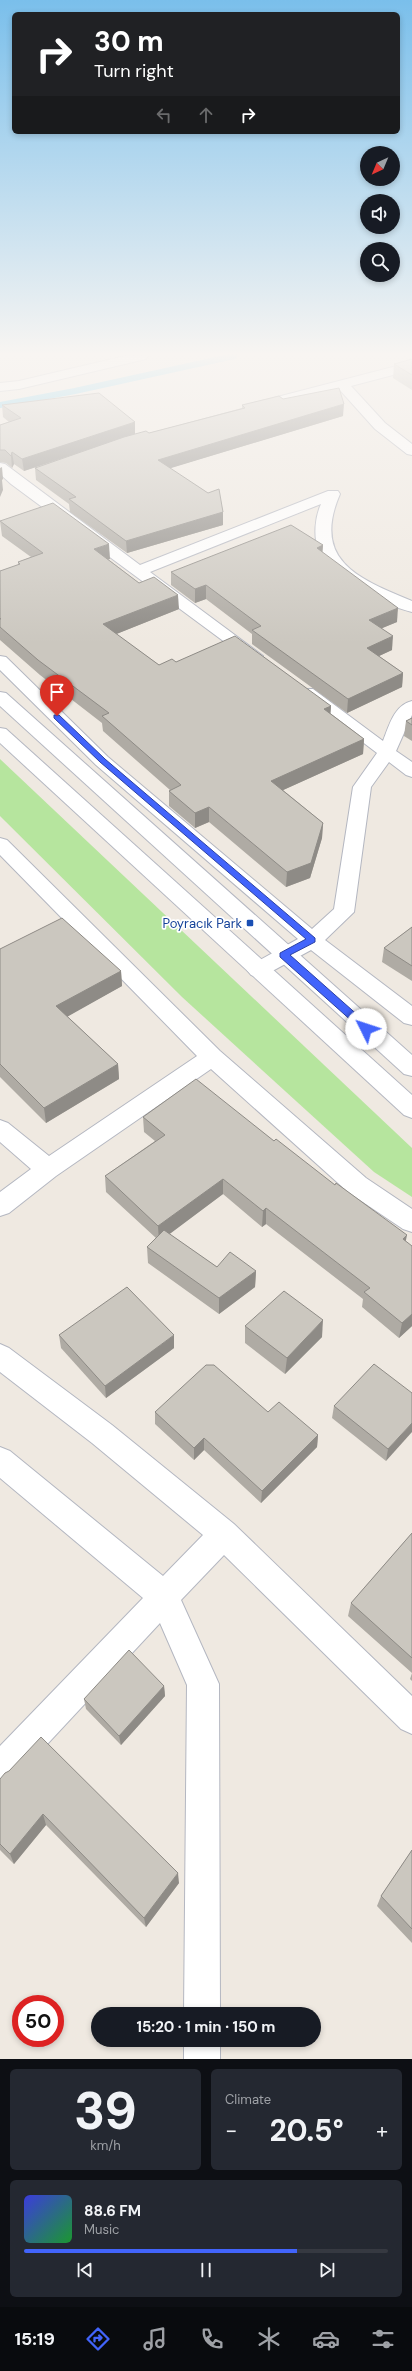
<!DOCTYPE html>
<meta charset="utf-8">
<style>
body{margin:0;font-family:"DM Sans",sans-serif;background:#242831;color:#f1f3f6;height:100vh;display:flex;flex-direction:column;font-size:15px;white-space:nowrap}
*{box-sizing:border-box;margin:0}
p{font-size:13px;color:#9ea1a6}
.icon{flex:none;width:22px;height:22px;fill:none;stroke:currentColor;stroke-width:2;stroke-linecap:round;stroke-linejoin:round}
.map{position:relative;height:2059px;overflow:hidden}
.sheet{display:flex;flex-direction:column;gap:10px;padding:10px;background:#0d0f14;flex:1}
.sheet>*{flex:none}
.banner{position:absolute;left:12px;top:12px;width:388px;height:122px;border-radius:6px;box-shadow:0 2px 6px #0003;background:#202124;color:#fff;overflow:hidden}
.needle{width:26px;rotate:224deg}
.tools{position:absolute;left:360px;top:146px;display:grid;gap:8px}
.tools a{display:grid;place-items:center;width:40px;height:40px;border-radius:50%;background:#171b24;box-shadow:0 2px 6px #0003;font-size:20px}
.speed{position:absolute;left:12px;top:1995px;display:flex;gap:8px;font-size:20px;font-weight:700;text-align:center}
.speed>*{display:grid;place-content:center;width:52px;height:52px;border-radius:50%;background:#171b24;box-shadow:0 2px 6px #0003;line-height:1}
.speed .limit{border:6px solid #d22;background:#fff;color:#111}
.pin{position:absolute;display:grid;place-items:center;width:34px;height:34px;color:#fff;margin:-41px -17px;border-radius:50% 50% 50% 0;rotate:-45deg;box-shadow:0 0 4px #0007}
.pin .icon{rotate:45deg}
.me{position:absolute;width:44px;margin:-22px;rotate:311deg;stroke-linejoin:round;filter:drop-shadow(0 0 3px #0008)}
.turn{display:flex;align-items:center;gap:14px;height:84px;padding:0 16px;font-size:18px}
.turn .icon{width:52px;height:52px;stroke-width:2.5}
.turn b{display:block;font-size:28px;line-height:34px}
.lanes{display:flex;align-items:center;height:38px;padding:0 16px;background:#0003;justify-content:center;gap:20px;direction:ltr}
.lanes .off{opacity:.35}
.big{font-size:30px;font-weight:700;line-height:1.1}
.sheet .tile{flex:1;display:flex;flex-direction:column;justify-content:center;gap:6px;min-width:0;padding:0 14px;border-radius:6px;background:#242831}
.sheet .dial{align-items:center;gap:0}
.dial b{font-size:52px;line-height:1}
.song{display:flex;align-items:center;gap:12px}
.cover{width:48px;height:48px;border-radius:6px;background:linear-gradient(135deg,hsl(240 70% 55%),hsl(130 70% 35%))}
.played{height:4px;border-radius:2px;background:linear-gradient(90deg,#4264fb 75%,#363941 75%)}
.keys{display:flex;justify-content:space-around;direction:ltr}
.heat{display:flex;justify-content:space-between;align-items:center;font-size:22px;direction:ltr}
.sheet .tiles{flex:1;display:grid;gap:10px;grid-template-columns:1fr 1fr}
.tile:last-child{grid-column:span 2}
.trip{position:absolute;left:91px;top:2007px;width:230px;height:40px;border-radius:20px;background:#171b24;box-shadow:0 2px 6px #0003;font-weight:700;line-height:40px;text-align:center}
.menu{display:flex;height:64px;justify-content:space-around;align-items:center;background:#090b0e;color:#9ea1a6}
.menu .icon{width:28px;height:28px}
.menu .on{color:#4264fb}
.menu b{font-size:18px;color:#f1f3f6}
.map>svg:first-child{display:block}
.green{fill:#b6e59e}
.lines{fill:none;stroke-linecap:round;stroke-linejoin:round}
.stream{stroke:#75cff0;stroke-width:6}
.minor-casing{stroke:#b4b7c1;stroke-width:2}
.secondary-casing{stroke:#b4b7c1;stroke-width:2}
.minor{fill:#fff;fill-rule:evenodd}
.secondary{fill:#fff;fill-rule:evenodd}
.wall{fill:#afaba4}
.shaded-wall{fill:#8e8b86}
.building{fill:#cbc7bf;stroke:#8e8b86}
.route{fill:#4264fb;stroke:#2b41a3}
.transit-dot{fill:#1a4fb4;stroke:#fff;stroke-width:1.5}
.labels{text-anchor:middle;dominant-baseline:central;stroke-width:3.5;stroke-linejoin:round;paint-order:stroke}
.transit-label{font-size:13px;fill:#164399;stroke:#fff;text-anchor:end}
</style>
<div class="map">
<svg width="412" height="2059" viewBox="0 0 412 2059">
<rect width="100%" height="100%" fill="#efe9e1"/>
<path class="green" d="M0,759L412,1148V1197L374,1172L182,997L0,816Z"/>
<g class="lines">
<path class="stream" d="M0,405L75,391L234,356"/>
<g class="minor-casing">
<g id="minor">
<path d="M125,356H148L146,359L19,389L0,391V383L19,381Z"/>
<path d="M412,362V370L351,386L385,423L412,444V455L407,454L375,429L339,389L259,410L252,406L254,403Z"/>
<path d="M0,463L5,464L140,565L328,491H338L340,494C311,561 359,579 412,601V612C383,605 332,580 319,551C313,537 315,517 321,504L150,572L263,656L261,660H249L11,484L0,474Z"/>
<path d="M0,656L6,657L108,757L312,929L334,909L353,787L377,753L298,693L301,689H313L383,741C389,726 394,705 412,701V715L396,751L412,762V777L406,775L389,762L371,787L354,912L325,940L412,1006V1025L404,1023L311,950L265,975L258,977L251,975L247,970L251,965L298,939L96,765L0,670Z"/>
<path d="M0,838L7,840L220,1051L366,1178L412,1209V1232L403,1229L348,1192L211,1069L56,1176L9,1213L0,1216V1192L31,1169L0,1142V1120L8,1123L49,1156L197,1056L0,855Z"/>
<path d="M0,1344L9,1348L112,1425L234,1524L412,1696V1734L401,1729L224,1555L181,1600L219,1684L220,2014H184L187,1685L160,1623L12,1782L0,1786V1746L143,1598L0,1478V1447L10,1451L163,1576L203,1535L92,1443L0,1372Z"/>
<rect x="184" y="2040" width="36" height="19"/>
</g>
</g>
<g class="secondary-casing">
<g id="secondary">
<path d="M0,692L6,693L412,1055V1076L404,1074L0,706Z"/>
<path d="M0,728L6,729L412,1095V1118L404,1115L0,743Z"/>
</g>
</g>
<use href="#minor" class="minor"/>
<use href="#secondary" class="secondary"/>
</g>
<g class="wall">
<path d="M412,359V390L393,378L394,364Z"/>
<path d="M283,399L343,416L170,468L223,512V525L127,553L70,512L69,504L36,480L35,468L69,456L24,471L14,464L12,468L6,463L0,462V425L9,422L3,417L2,405L135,434L149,433L242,408V405Z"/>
<path d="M0,521L110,559H108L139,583L179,609L116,634L159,665L176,662L331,706L330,713L364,739L363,754L283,790L323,823L322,838L310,878L286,887L209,822L195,828L169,806V791L170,790L103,731L102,723L40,675L0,640V571L18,565V562L31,557L2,536Z"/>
<path d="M323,545L322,552L397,622L382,628L392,650L379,656L403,673L402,687L347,713L252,644V634L206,599L195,603L171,585V572Z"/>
<path d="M412,718V741L404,736L406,721Z"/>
<path d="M412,927V981L382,962L384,948Z"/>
<path d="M0,949L121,971L122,986L67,1016L118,1064L119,1079L46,1123L0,1077Z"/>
<path d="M143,1117L274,1141L406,1241L412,1326L399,1338L362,1307L363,1299L266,1224L262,1227L223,1194L169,1234L217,1267L256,1271L255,1287L219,1314L148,1263L147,1247L156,1238L106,1192L105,1176L155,1141L144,1132Z"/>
<path d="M245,1326L322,1337L285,1374L245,1343Z"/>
<path d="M59,1335L174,1348L106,1398L61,1348Z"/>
<path d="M412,1393L386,1461L332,1418L334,1406Z"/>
<path d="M155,1412H268L318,1435L317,1447L261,1503L204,1450L194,1460L155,1424Z"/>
<path d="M412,1533V1681L410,1679L412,1673L348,1616L351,1603Z"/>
<path d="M164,1686L165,1696L121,1745L86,1709L84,1699Z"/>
<path d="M0,1779L179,1883L146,1927L46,1825L14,1864L0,1850Z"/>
<path d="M412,1850V1943L377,1906L381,1896Z"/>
</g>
<g class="shaded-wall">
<path d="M344,404L343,416L158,472V460Z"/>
<path d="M135,422V434L24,471L22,459Z"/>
<path d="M12,452L14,464L12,468L11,456Z"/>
<path d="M2,467L3,479L2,480L3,490L0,497V468Z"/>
<path d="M223,512V525L127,553L126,541Z"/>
<path d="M109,544L110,559L95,563L94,549Z"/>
<path d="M323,545L322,558L317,548Z"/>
<path d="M206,585V599L195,603V589Z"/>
<path d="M178,595L179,609L104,639L103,624Z"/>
<path d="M398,608L397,622L368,634L369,620Z"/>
<path d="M393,636L392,650L366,662L367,648Z"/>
<path d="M403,673L402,687L347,713L348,699Z"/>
<path d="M331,706L330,721L324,709Z"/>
<path d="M364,739L363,754L270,796L271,781Z"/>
<path d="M209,807V822L195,828V813Z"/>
<path d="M323,823L322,838L310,878L286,887L287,872Z"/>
<path d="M121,971L122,986L58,1022L56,1006Z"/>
<path d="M118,1064L119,1079L46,1123L44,1108Z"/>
<path d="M223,1179V1194L159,1242L158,1226Z"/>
<path d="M266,1208V1224L262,1227L263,1211Z"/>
<path d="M407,1235L404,1250L403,1239Z"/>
<path d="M256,1271L255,1287L219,1314V1298Z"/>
<path d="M412,1314V1326L399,1338L402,1323Z"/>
<path d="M323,1320L322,1337L285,1374L287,1358Z"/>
<path d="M174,1335V1348L106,1398L105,1386Z"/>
<path d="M412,1423V1432L386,1461L388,1449Z"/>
<path d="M318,1435L317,1447L261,1503L262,1491Z"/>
<path d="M204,1438V1450L194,1460V1448Z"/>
<path d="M164,1686L165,1696L121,1745L119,1736Z"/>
<path d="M43,1814L46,1825L14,1864L10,1854Z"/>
<path d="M178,1873L179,1883L146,1927L144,1918Z"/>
</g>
<g class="building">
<path d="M412,359V375L394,364Z"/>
<path d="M339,388L344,404L158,460L208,493L219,489L223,512L126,541L69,499L76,497L35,468L124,437L146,431L149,433L245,408L242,405L271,398L279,396L283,399Z"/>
<path d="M99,393L135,422L22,459L12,452L11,456L5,450H0V425L21,418L2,405Z"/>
<path d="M53,503L109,544L94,549L139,583L154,577L178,595L103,624L159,665L172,659L176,662L235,636L331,706L324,709L364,739L271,781L323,823L311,863L287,872L209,807L195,813L169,791L181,785L102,716L109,713L38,660L0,627V619H1L0,618V571L20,564L18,562L43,553L0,521Z"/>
<path d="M291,525L323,545L317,548L398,608L369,620L393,636L367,648L403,673L348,699L252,630L261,626L206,585L195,589L171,572Z"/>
<path d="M412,718V725L406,721Z"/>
<path d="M62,918L121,971L56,1006L118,1064L44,1108L0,1064V949Z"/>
<path d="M412,927V966L384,948Z"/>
<path d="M196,1079L274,1141L276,1139L335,1185L336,1183L407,1235L403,1239L412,1246V1314L402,1323L364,1292L370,1288L266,1208L263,1211L223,1179L158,1226L105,1176L165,1135L143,1117Z"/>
<path d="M164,1230L217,1267L230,1252L256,1271L219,1298L147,1247Z"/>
<path d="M127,1287L174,1335L105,1386L59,1335Z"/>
<path d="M284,1291L323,1320L287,1358L245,1326Z"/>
<path d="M374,1364L412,1393V1423L388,1449L334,1406Z"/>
<path d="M206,1365H214L268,1412L279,1402L318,1435L262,1491L204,1438L194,1448L155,1412Z"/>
<path d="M412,1533V1658L351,1603Z"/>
<path d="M129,1650L164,1686L119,1736L84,1699Z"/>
<path d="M41,1737L178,1873L144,1918L43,1814L10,1854L0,1844V1779L5,1773L9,1771Z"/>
<path d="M412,1850V1929L381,1896Z"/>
</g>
<linearGradient id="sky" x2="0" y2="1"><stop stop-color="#7abfeb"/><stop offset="0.55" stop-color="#f8f5f2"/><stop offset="1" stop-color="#f8f5f2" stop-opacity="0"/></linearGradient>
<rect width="412" height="644" fill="url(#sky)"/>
<path class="route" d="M54,715H59L105,759L315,938V942L290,955L370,1026V1031H363L280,957V953L306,939L100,762L54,718Z"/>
<rect class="transit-dot" x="246" y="919" width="8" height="8" rx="2"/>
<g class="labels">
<g class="transit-label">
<text x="242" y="923">Poyracık Park</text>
</g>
</g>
</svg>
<div class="tools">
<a><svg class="needle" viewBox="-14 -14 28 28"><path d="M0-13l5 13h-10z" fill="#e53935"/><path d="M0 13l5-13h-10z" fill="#9ea1a6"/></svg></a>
<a><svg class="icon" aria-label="sound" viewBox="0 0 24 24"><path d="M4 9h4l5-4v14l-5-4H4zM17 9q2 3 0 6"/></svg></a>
<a><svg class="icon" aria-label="search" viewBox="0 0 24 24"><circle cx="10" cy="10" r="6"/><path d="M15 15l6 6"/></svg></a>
</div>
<div class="speed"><div class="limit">50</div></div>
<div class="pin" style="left:57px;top:716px;background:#d93025"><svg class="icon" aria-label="arrive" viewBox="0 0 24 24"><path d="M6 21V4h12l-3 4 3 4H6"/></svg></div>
<svg class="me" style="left:366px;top:1029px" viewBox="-20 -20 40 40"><circle r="19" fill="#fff"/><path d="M0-13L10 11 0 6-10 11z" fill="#4264fb"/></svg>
<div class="trip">15:20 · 1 min · 150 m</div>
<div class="banner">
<div class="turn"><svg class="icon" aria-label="right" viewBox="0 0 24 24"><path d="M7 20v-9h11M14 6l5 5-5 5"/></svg><div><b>30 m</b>Turn right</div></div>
<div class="lanes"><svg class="icon off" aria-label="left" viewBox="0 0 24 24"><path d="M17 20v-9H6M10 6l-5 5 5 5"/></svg><svg class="icon off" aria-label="ahead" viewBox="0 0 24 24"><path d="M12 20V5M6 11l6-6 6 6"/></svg><svg class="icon" aria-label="right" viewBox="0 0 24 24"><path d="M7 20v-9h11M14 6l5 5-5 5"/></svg></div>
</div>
</div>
<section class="sheet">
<div class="tiles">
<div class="tile dial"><b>39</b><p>km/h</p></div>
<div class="tile"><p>Climate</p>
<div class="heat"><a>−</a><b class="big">20.5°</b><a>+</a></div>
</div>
<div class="tile">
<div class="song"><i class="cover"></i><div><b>88.6 FM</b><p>Music</p></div></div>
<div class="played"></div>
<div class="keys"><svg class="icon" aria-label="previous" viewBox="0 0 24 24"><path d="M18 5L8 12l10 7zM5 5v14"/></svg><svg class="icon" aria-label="pause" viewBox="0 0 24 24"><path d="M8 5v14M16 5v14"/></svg><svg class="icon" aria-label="next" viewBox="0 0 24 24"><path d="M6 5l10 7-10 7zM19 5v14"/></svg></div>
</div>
</div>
</section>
<nav class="menu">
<b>15:19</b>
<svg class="icon on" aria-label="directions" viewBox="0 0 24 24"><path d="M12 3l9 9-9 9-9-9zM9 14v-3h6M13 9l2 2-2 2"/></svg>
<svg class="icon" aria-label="music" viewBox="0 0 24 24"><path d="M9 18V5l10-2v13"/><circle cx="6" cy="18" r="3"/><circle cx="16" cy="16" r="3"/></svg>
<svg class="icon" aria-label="phone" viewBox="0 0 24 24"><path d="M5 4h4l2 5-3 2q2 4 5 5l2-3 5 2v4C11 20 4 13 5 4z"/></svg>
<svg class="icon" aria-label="climate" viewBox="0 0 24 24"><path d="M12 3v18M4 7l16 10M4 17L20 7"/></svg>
<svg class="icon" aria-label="car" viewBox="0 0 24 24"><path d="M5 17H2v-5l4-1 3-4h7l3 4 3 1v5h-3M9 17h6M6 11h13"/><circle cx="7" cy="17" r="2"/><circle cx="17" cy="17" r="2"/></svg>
<svg class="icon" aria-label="filters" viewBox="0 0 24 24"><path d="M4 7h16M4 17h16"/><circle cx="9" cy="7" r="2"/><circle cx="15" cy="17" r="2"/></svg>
</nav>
